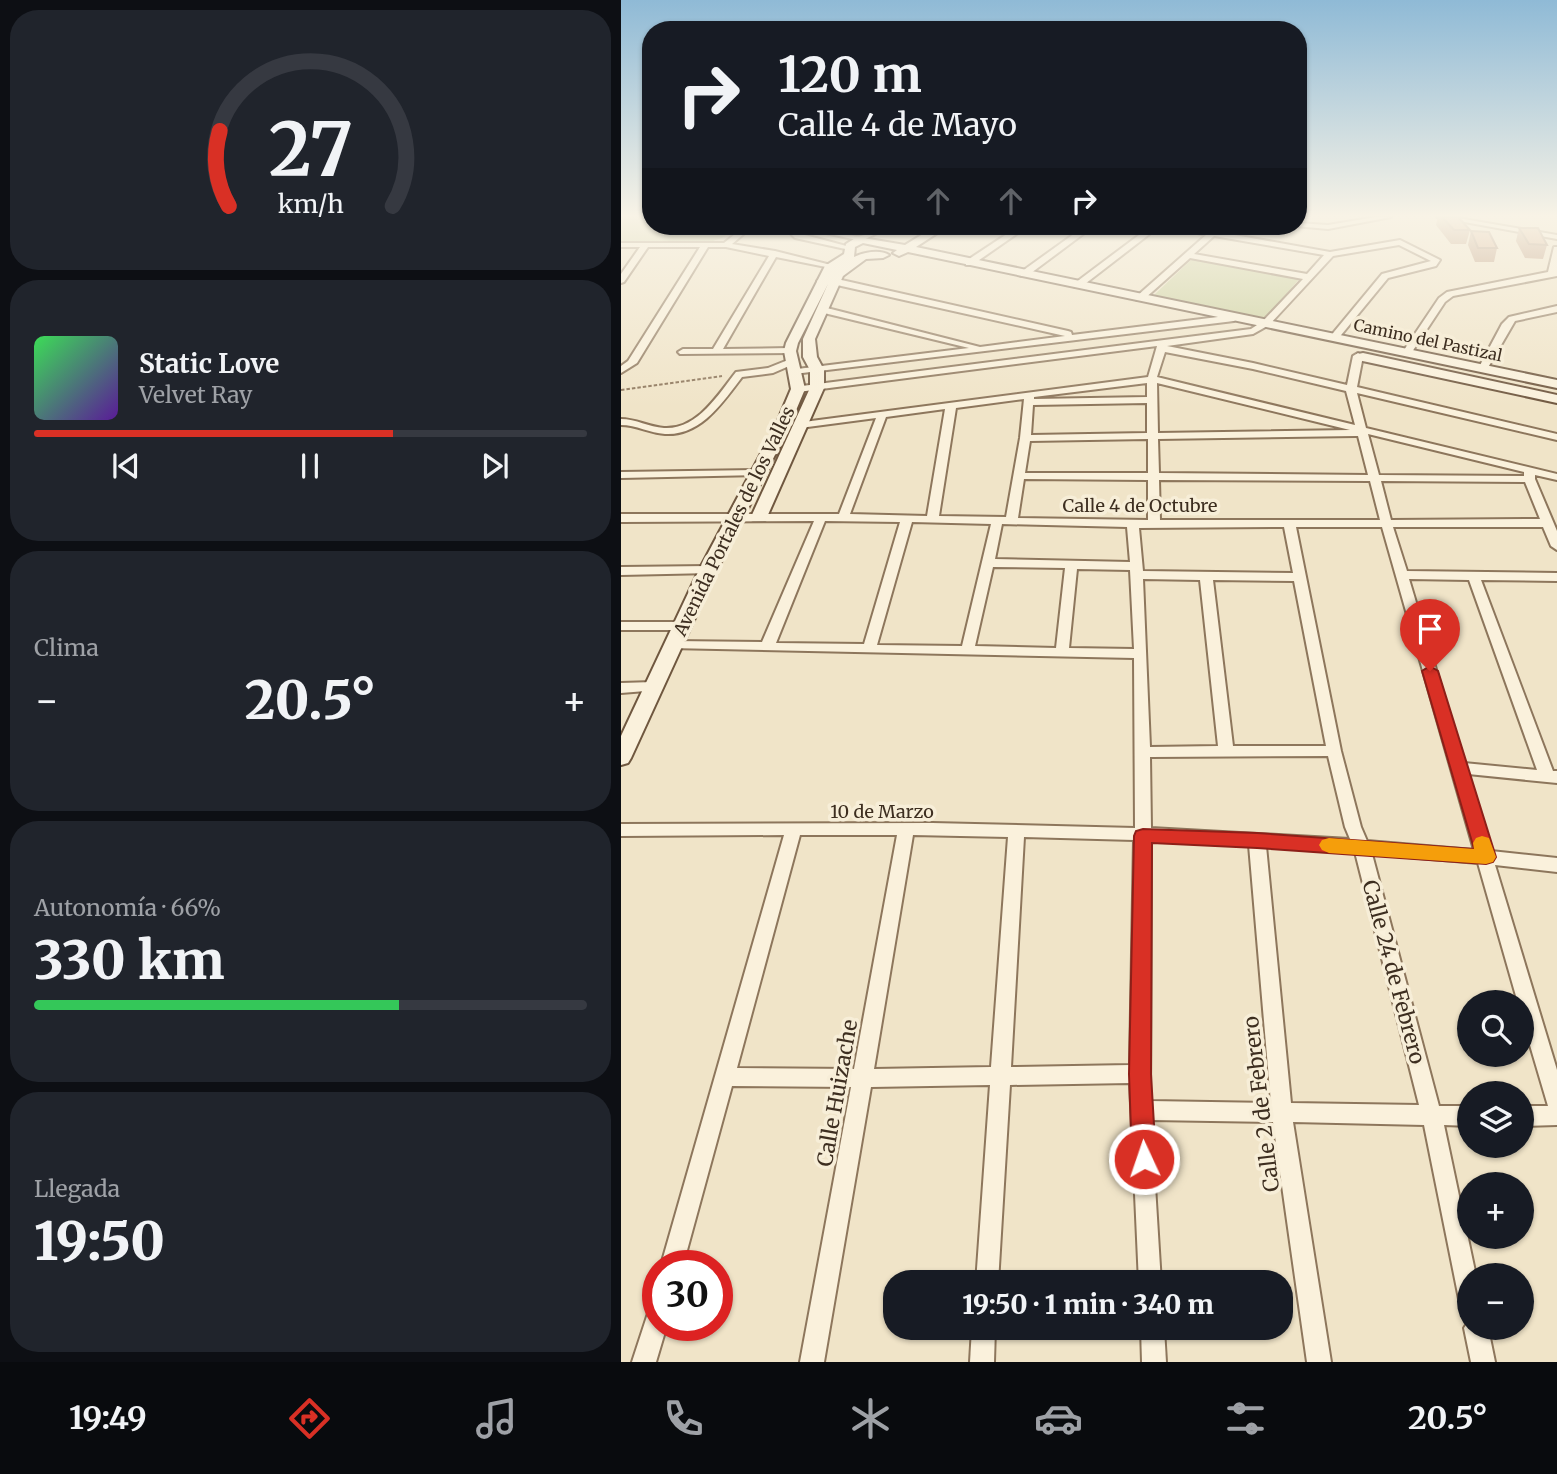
<!DOCTYPE html>
<html lang="es">
<meta charset="utf-8">
<style>
body{margin:0;font-family:Merriweather,serif;background:#20242c;color:#f1f3f6;height:100vh;display:flex;flex-direction:column;font-size:26px;white-space:nowrap}
*{box-sizing:border-box;margin:0}
p{font-size:23px;color:#9ea1a6}
.icon{flex:none;width:38px;height:38px;fill:none;stroke:currentColor;stroke-width:2;stroke-linecap:round;stroke-linejoin:round}
.map{position:relative;flex:1;overflow:hidden}
.details{display:flex;flex-direction:column;gap:10px;padding:10px;background:#0d0f14;width:621px}
.details>*{flex:none}
.hud{position:absolute;left:21px;top:21px;width:665px;height:214px;border-radius:28px;box-shadow:0 2px 5px #0004;background:#171b24;color:#f1f3f6;overflow:hidden}
.controls{position:absolute;left:836px;top:990px;display:grid;gap:14px}
.controls a{display:grid;place-items:center;width:77px;height:77px;border-radius:50%;background:#171b24;box-shadow:0 2px 5px #0004;font-size:35px}
.speed{position:absolute;left:21px;top:1250px;display:flex;gap:14px;font-size:35px;font-weight:700;text-align:center}
.speed>*{display:grid;place-content:center;width:91px;height:91px;border-radius:50%;background:#171b24;box-shadow:0 2px 5px #0004;line-height:1}
.speed .limit{border:10px solid #d22;background:#fff;color:#111}
.pin{position:absolute;display:grid;place-items:center;width:60px;height:60px;color:#fff;margin:-72px -30px;border-radius:50% 50% 50% 0;rotate:-45deg;box-shadow:0 0 7px #0007}
.pin .icon{rotate:45deg}
.me{position:absolute;width:77px;margin:-38px;rotate:357deg;stroke-linejoin:round;filter:drop-shadow(0 0 5px #0008)}
.turn{display:flex;align-items:center;gap:24px;height:147px;padding:0 21px;font-size:32px}
.turn .icon{width:91px;height:91px;stroke-width:2.5}
.turn b{display:block;font-size:49px;line-height:60px}
.lanes{display:flex;align-items:center;height:66px;padding:0 21px;background:#0003;justify-content:center;gap:35px;direction:ltr}
.lanes .off{opacity:.35}
.big{font-size:52px;font-weight:800;line-height:1.1}
.details .tile{flex:1;display:flex;flex-direction:column;justify-content:center;gap:10px;min-width:0;padding:0 24px;border-radius:28px;background:#20242c}
.details .dial{align-items:center;gap:0}
.dial svg{height:182px;overflow:visible;fill:none;stroke:#363941;stroke-width:7;stroke-linecap:round;text-anchor:middle}
.dial text{fill:#f1f3f6;stroke:none}
.song{display:flex;align-items:center;gap:21px}
.cover{width:84px;height:84px;border-radius:10px;background:linear-gradient(135deg,hsl(130 70% 55%),hsl(270 70% 35%))}
.played{height:7px;border-radius:4px;background:linear-gradient(90deg,#d93025 65%,#363941 65%)}
.keys{display:flex;justify-content:space-around;direction:ltr}
.heat{display:flex;justify-content:space-between;align-items:center;font-size:38px;direction:ltr}
.charge{height:10px;border-radius:5px;background:linear-gradient(90deg,#34c759 66%,#363941 0)}
.trip{position:absolute;left:262px;top:1270px;width:410px;height:70px;border-radius:28px;background:#171b24;box-shadow:0 2px 5px #0004;font-weight:800;line-height:70px;text-align:center}
.tabs{display:flex;height:112px;justify-content:space-around;align-items:center;background:#090b0e;color:#9ea1a6}
.tabs .icon{width:49px;height:49px}
.tabs .active{color:#d93025}
.tabs b{font-size:32px;color:#f1f3f6}
main{display:flex;flex:1;min-height:0}
.map>svg:first-child{display:block}
.green{fill:#c9cf9b}
.lines{fill:none;stroke-linecap:round;stroke-linejoin:round}
.street-casing{stroke:#8d765c;stroke-width:4}
.secondary-casing{stroke:#6f573f;stroke-width:4}
.path{stroke:#8d765c;stroke-width:2;stroke-dasharray:3.5 2;stroke-linecap:butt}
.street{fill:#faf1dc;fill-rule:evenodd}
.secondary{fill:#faf1dc;fill-rule:evenodd}
.wall{fill:#b2896c}
.building{fill:#cf9f7d;stroke:#916f58;stroke-width:2}
.route{fill:#d93025;stroke:#8d1f18;stroke-width:2}
.slow{fill:#f59e0b}
.labels{text-anchor:middle;dominant-baseline:central;stroke-width:7;stroke-linejoin:round;paint-order:stroke}
.far-street-label{font-size:16px;fill:#3d2e20;stroke:#f7eed8}
.street-label{font-size:18px;fill:#3d2e20;stroke:#f7eed8}
.near-street-label{font-size:21px;fill:#3d2e20;stroke:#f7eed8}
</style>
<main>
<section class="details">
<div class="tile dial"><svg viewBox="0 0 100 80">
<path d="M14 69A42 42 0 1 1 86 69"/>
<path d="M14 69A42 42 0 0 1 10 36" stroke="#d93025"/>
<text x="50" y="56" font-size="32" font-weight="700">27</text>
<text x="50" y="72" font-size="11">km/h</text>
</svg></div>
<div class="tile">
<div class="song"><i class="cover"></i><div><b>Static Love</b><p>Velvet Ray</p></div></div>
<div class="played"></div>
<div class="keys"><svg class="icon" aria-label="previous" viewBox="0 0 24 24"><path d="M18 5L8 12l10 7zM5 5v14"/></svg><svg class="icon" aria-label="pause" viewBox="0 0 24 24"><path d="M8 5v14M16 5v14"/></svg><svg class="icon" aria-label="next" viewBox="0 0 24 24"><path d="M6 5l10 7-10 7zM19 5v14"/></svg></div>
</div>
<div class="tile"><p>Clima</p>
<div class="heat"><a>−</a><b class="big">20.5°</b><a>+</a></div>
</div>
<div class="tile"><p>Autonomía · 66%</p><b class="big">330 km</b><div class="charge"></div></div>
<div class="tile"><p>Llegada</p><b class="big">19:50</b></div>
</section>
<div class="map">
<svg width="936" height="1362" viewBox="0 0 936 1362">
<rect width="100%" height="100%" fill="#f0e4c8"/>
<g class="green">
<path d="M0,217H30V226H119L101,238L92,241H0Z"/>
<path d="M572,258L679,278L645,318L533,295Z"/>
</g>
<g class="lines">
<g class="street-casing">
<g id="street">
<path d="M755,217H770L707,229L674,226H677V223L707,225Z"/>
<path d="M816,217H831L936,235V239Z"/>
<path d="M124,226H132L111,244L154,251L214,266L210,268L155,257L102,349L169,348L172,349V353L59,354L57,352L62,349H92L148,256L105,247H87L16,363L0,373V366L7,361L79,247H27L3,282L0,283V274L19,247H0V243H103Z"/>
<path d="M162,226H170L180,234L233,248L229,250L174,238Z"/>
<path d="M174,226C193,225 227,238 240,236C252,234 258,225 271,226L240,241Z"/>
<path d="M398,226H407L351,265H345V261Z"/>
<path d="M464,226H473L406,276H400V272Z"/>
<path d="M530,226H539L460,287H454V283Z"/>
<path d="M546,226H562L590,231L596,227L600,229L597,232L709,252L779,240L819,260L815,266L767,278L716,340L708,338L761,274L810,261L778,245L712,256L648,325L632,334L546,346L632,363L726,385L732,356L737,353L742,356L736,387L936,434V440L736,393L745,428L936,474V480L914,475V479L936,531V550L930,546L922,527H772L786,571L936,573V581L860,580L932,771H936V783L847,774L870,851L936,858V872L874,865L936,1070V1125L901,1126V1106H927L901,1018V1003H897L857,863L751,854L818,1106H849V1126L823,1125L855,1276H849V1310L841,1307L838,1299L803,1125L672,1122L710,1362H686L652,1122L530,1120L540,1283H518L509,1083L389,1085L377,1283H355L369,1085L250,1087L203,1362H179L230,1087L111,1086L62,1265H40L163,835L0,836V824L311,823L514,828L513,658L48,648L46,645L48,642L53,641L141,642L193,521L0,522V514H218L255,418L179,428L175,427V423L527,377L536,346L177,392L173,391V387L630,329L642,321L682,279L569,258L522,300H516V296L585,235ZM593,236L703,255L686,274L573,254ZM544,352L632,369L725,391L734,425L536,377ZM526,383V397L413,399V397ZM536,383L729,430L537,433ZM403,399L399,438L385,517L318,516L335,408ZM526,403V433L410,435L412,405ZM324,409L306,516L229,514L265,417ZM747,434L903,472V476L758,475ZM735,436H737L747,475L538,473L537,439ZM527,439V473H404L409,441ZM403,479L527,480V520L397,518ZM538,480L749,481L759,520H539ZM760,481L904,482L919,519L770,520ZM204,521L279,522L243,644L155,643ZM291,522L370,524L341,646L256,645ZM381,524L506,527L509,562L374,559ZM663,527L672,573L522,571L518,528ZM675,527H761L853,850L746,841L740,827L720,751ZM372,567L444,568L435,648L354,646ZM456,569L509,570L513,649L448,648ZM522,579L579,580L597,746L529,747ZM788,579L848,580L916,770L843,763ZM592,580L673,581L705,746H612ZM707,756L724,827L729,839L530,828L529,757ZM179,835H276L233,1069L116,1068ZM292,835L387,837L370,1067L253,1069ZM403,837L513,840L509,1065L390,1067ZM530,841L628,845L650,1103L529,1101ZM645,846L734,852L798,1105L670,1103Z"/>
<path d="M933,247H936V276L832,296L824,302L789,355H783L781,353L818,298L826,292L927,272Z"/>
<path d="M200,278L216,279L447,331L450,332L451,335L613,315L617,318L613,321L173,374L171,372L176,369L348,348L199,312L198,310L202,307L359,347L444,336L216,285L197,283L196,281Z"/>
<path d="M936,306V312L894,321L865,371H859L857,369L881,324L888,317Z"/>
<path d="M172,358L175,359V363L152,373L121,377C102,402 80,436 44,434C29,433 15,425 0,425V419C15,419 28,427 43,428C76,430 97,395 115,372L147,368Z"/>
<path d="M135,470L141,473L139,475L0,478V472Z"/>
<path d="M87,566L91,567L93,570L91,573L0,575V567Z"/>
<path d="M0,622H61L68,626L61,630H0Z"/>
<path d="M32,682L37,684L39,687L37,690L0,693V683Z"/>
<path d="M37,1304V1325H46L35,1362H11L29,1307Z"/>
<path d="M849,1319V1328H867L874,1362H850L843,1328Z"/>
<path d="M351,1328H374L373,1362H349Z"/>
<path d="M520,1328H543L545,1362H521Z"/>
</g>
</g>
<g class="secondary-casing">
<g id="secondary">
<path d="M315,226H327L295,247L936,380V388L287,252L278,256L272,253L276,250L242,243L234,247L233,257C243,252 259,249 268,255L262,258L245,259L222,276L194,339L196,357L203,370V388L146,517L144,520H132L130,517L189,388V370L182,357V339L207,284L177,343L175,351L184,389L168,427L96,570L10,758L7,763L0,765V736L78,570L154,427L170,389L163,351L165,343L204,266L223,254L225,244L236,237L284,245Z"/>
<path d="M742,353L936,395V403L737,360V354Z"/>
</g>
</g>
<path class="path" d="M0,390L101,376"/>
<use href="#street" class="street"/>
<use href="#secondary" class="secondary"/>
</g>
<g class="wall">
<path d="M817,217H837L849,230L845,244H830L815,225Z"/>
<path d="M898,228L926,245L922,259L904,258L895,241Z"/>
<path d="M850,231L876,248L873,262H854L847,245Z"/>
</g>
<g class="building">
<path d="M821,217H837L849,230H833Z"/>
<path d="M898,228H917L926,245L908,244Z"/>
<path d="M850,231L868,232L876,248H857Z"/>
</g>
<linearGradient id="sky" x2="0" y2="1"><stop stop-color="#8fbad6"/><stop offset="0.53" stop-color="#f8f3e6"/><stop offset="1" stop-color="#f8f3e6" stop-opacity="0"/></linearGradient>
<rect width="936" height="407" fill="url(#sky)"/>
<path class="route" d="M809,666L817,671L875,857L872,862L865,864L636,848L531,843L530,1074L535,1159L531,1167L523,1171L515,1167L511,1159L508,1074L513,836L515,831L522,829L636,833L853,849L801,671Z"/>
<path class="slow" d="M861,836L868,838L875,857L872,862L865,864L708,853L701,850L698,845L701,840L708,838L853,849L852,843L855,838Z"/>
<g class="labels">
<g class="far-street-label">
<text transform="translate(807 340) rotate(12)">Camino del Pastizal</text>
</g>
<g class="street-label">
<text x="519" y="505">Calle 4 de Octubre</text>
<text transform="translate(113 521) rotate(-64)">Avenida Portales de los Valles</text>
<text x="261" y="811">10 de Marzo</text>
</g>
<g class="near-street-label">
<text transform="translate(773 972) rotate(75)">Calle 24 de Febrero</text>
<text transform="translate(216 1093) rotate(-80)">Calle Huizache</text>
<text transform="translate(640 1104) rotate(-97)">Calle 2 de Febrero</text>
</g>
</g>
</svg>
<div class="controls">
<a><svg class="icon" aria-label="search" viewBox="0 0 24 24"><circle cx="10" cy="10" r="6"/><path d="M15 15l6 6"/></svg></a>
<a><svg class="icon" aria-label="layers" viewBox="0 0 24 24"><path d="M12 4l9 5-9 5-9-5zM3 14l9 5 9-5"/></svg></a>
<a>+</a>
<a>−</a>
</div>
<div class="speed"><div class="limit">30</div></div>
<div class="pin" style="left:809px;top:671px;background:#d93025"><svg class="icon" aria-label="arrive" viewBox="0 0 24 24"><path d="M6 21V4h12l-3 4 3 4H6"/></svg></div>
<svg class="me" style="left:523px;top:1159px" viewBox="-20 -20 40 40"><circle r="17" fill="#d93025" stroke="#fff" stroke-width="3"/><path d="M0-11L8 9 0 5-8 9z" fill="#fff"/></svg>
<div class="trip">19:50 · 1 min · 340 m</div>
<div class="hud">
<div class="turn"><svg class="icon" aria-label="right" viewBox="0 0 24 24"><path d="M7 20v-9h11M14 6l5 5-5 5"/></svg><div><b>120 m</b>Calle 4 de Mayo</div></div>
<div class="lanes"><svg class="icon off" aria-label="left" viewBox="0 0 24 24"><path d="M17 20v-9H6M10 6l-5 5 5 5"/></svg><svg class="icon off" aria-label="ahead" viewBox="0 0 24 24"><path d="M12 20V5M6 11l6-6 6 6"/></svg><svg class="icon off" aria-label="ahead" viewBox="0 0 24 24"><path d="M12 20V5M6 11l6-6 6 6"/></svg><svg class="icon" aria-label="right" viewBox="0 0 24 24"><path d="M7 20v-9h11M14 6l5 5-5 5"/></svg></div>
</div>
</div>
</main>
<nav class="tabs">
<b>19:49</b>
<svg class="icon active" aria-label="directions" viewBox="0 0 24 24"><path d="M12 3l9 9-9 9-9-9zM9 14v-3h6M13 9l2 2-2 2"/></svg>
<svg class="icon" aria-label="music" viewBox="0 0 24 24"><path d="M9 18V5l10-2v13"/><circle cx="6" cy="18" r="3"/><circle cx="16" cy="16" r="3"/></svg>
<svg class="icon" aria-label="phone" viewBox="0 0 24 24"><path d="M5 4h4l2 5-3 2q2 4 5 5l2-3 5 2v4C11 20 4 13 5 4z"/></svg>
<svg class="icon" aria-label="climate" viewBox="0 0 24 24"><path d="M12 3v18M4 7l16 10M4 17L20 7"/></svg>
<svg class="icon" aria-label="car" viewBox="0 0 24 24"><path d="M5 17H2v-5l4-1 3-4h7l3 4 3 1v5h-3M9 17h6M6 11h13"/><circle cx="7" cy="17" r="2"/><circle cx="17" cy="17" r="2"/></svg>
<svg class="icon" aria-label="filters" viewBox="0 0 24 24"><path d="M4 7h16M4 17h16"/><circle cx="9" cy="7" r="2"/><circle cx="15" cy="17" r="2"/></svg>
<b>20.5°</b>
</nav>
